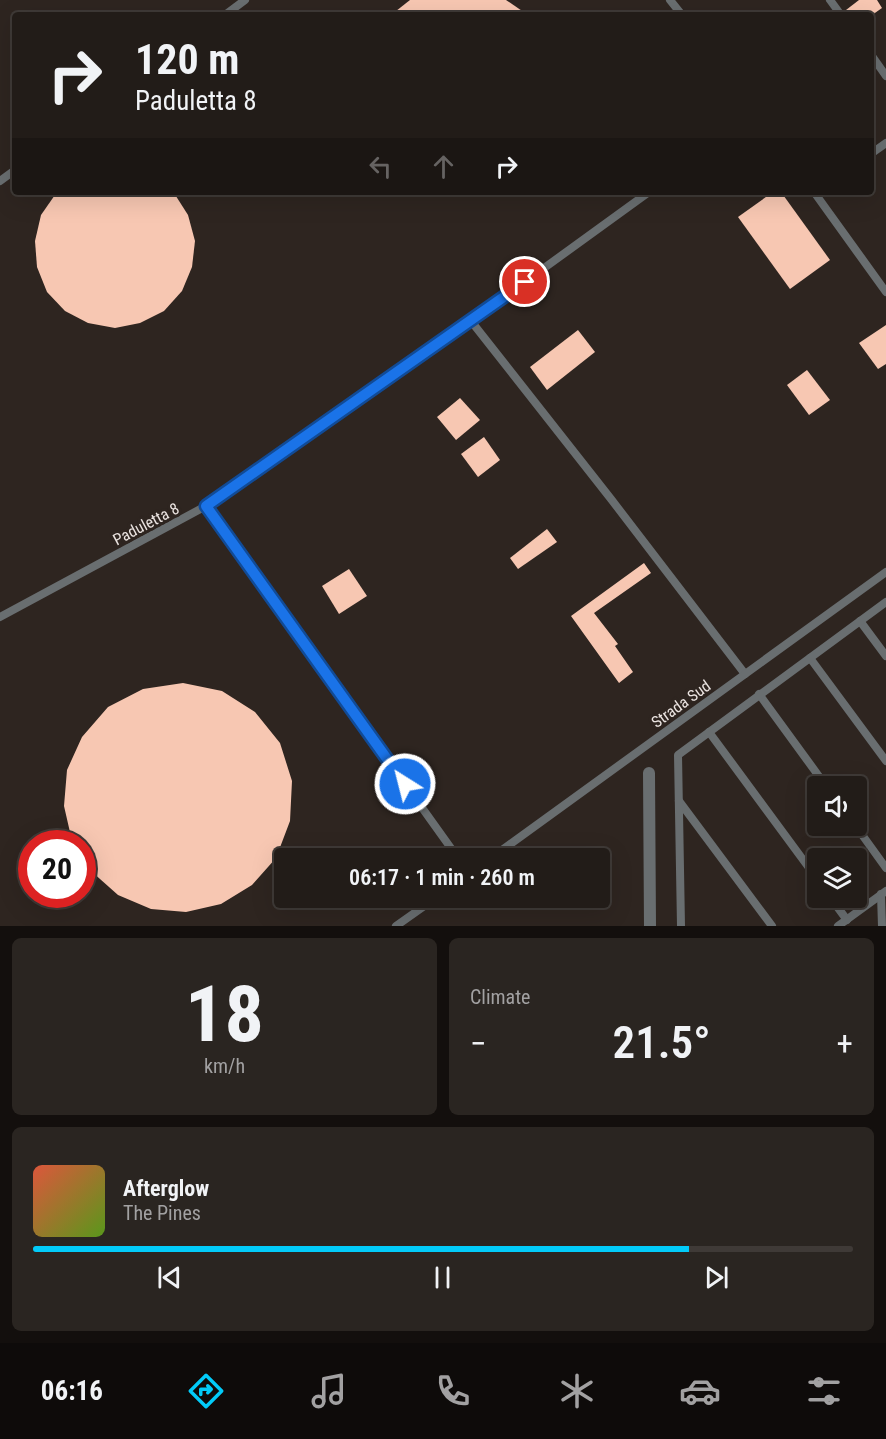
<!DOCTYPE html>
<meta charset="utf-8">
<style>
body{margin:0;font-family:"Roboto Condensed",sans-serif;background:#2a2521;color:#f1f3f6;height:100vh;display:flex;flex-direction:column;font-size:22px;white-space:nowrap}
*{box-sizing:border-box;margin:0}
p{font-size:20px;color:#a2a1a2}
.icon{flex:none;width:33px;height:33px;fill:none;stroke:currentColor;stroke-width:2;stroke-linecap:round;stroke-linejoin:round}
.map{position:relative;height:926px;overflow:hidden}
.drawer{display:flex;flex-direction:column;gap:12px;padding:12px;background:#130f0d;flex:1}
.drawer>*{flex:none}
.hud{position:absolute;left:12px;top:12px;width:862px;height:183px;border-radius:6px;box-shadow:0 6px 24px #0002,0 0 0 2px #3f3a37;background:#221c18;color:#f1f3f6;overflow:hidden}
.fabs{position:absolute;left:807px;top:776px;display:grid;gap:12px}
.fabs a{display:grid;place-items:center;width:60px;height:60px;border-radius:6px;background:#221c18;box-shadow:0 6px 24px #0002,0 0 0 2px #3f3a37;font-size:30px}
.speed{position:absolute;left:18px;top:830px;display:flex;gap:12px;font-size:30px;font-weight:700;text-align:center}
.speed>*{display:grid;place-content:center;width:78px;height:78px;border-radius:50%;background:#221c18;box-shadow:0 6px 24px #0002,0 0 0 2px #3f3a37;line-height:1}
.speed .limit{border:9px solid #d22;background:#fff;color:#111}
.pin{position:absolute;display:grid;place-items:center;width:51px;height:51px;color:#fff;margin:-26px;border:3px solid #fff;border-radius:50%;box-shadow:0 2px 6px #0007}
.me{position:absolute;width:66px;margin:-33px;rotate:324deg;stroke-linejoin:round;filter:drop-shadow(0 0 4px #0008)}
.turn{display:flex;align-items:center;gap:21px;height:126px;padding:0 24px;font-size:27px}
.turn .icon{width:78px;height:78px;stroke-width:2.5}
.turn b{display:block;font-size:42px;line-height:51px}
.lanes{display:flex;align-items:center;height:57px;padding:0 24px;background:#0003;justify-content:center;gap:30px;direction:ltr}
.lanes .off{opacity:.35}
.big{font-size:45px;font-weight:600;line-height:1.1}
.drawer .widget{flex:1;display:flex;flex-direction:column;justify-content:center;gap:9px;min-width:0;padding:0 21px;border-radius:9px;background:#2a2521}
.drawer .dial{align-items:center;gap:0}
.dial b{font-size:78px;line-height:1}
.song{display:flex;align-items:center;gap:18px}
.cover{width:72px;height:72px;border-radius:9px;background:linear-gradient(135deg,hsl(10 70% 55%),hsl(90 70% 35%))}
.played{height:6px;border-radius:3px;background:linear-gradient(90deg,#02cbf9 80%,#3f3a37 80%)}
.keys{display:flex;justify-content:space-around;direction:ltr}
.heat{display:flex;justify-content:space-between;align-items:center;font-size:33px;direction:ltr}
.drawer .tiles{flex:1;display:grid;gap:12px;grid-template-columns:1fr 1fr}
.widget:last-child{grid-column:span 2}
.trip{position:absolute;left:274px;top:848px;width:336px;height:60px;border-radius:6px;background:#221c18;box-shadow:0 6px 24px #0002,0 0 0 2px #3f3a37;font-weight:600;line-height:60px;text-align:center}
.menu{display:flex;height:96px;justify-content:space-around;align-items:center;background:#0e0b0a;color:#a2a1a2}
.menu .icon{width:42px;height:42px}
.menu .on{color:#02cbf9}
.menu b{font-size:27px;color:#f1f3f6}
.map>svg:first-child{display:block}
.building{fill:#f7c7b2}
.lines{fill:none;stroke-linecap:round;stroke-linejoin:round}
.service{stroke:#696e70;stroke-width:8}
.minor{stroke:#696e70;stroke-width:12}
.route-casing{stroke:#114b97;stroke-width:15}
.route{stroke:#1a73e8;stroke-width:10}
.labels{text-anchor:middle;dominant-baseline:central;stroke-width:6;stroke-linejoin:round;paint-order:stroke}
.street-label{font-size:16px;fill:#ebe4e1;stroke:#2e2520}
</style>
<div class="map">
<svg width="886" height="926" viewBox="0 0 886 926">
<rect width="100%" height="100%" fill="#2e2520"/>
<g class="building">
<path d="M410,0H506L528,15H391Z"/>
<path d="M859,0H877L882,8L872,15H850L846,10Z"/>
<path d="M57,192L174,193L188,215L195,241L192,267L182,291L164,311L140,323L115,328L88,323L65,311L47,292L37,267L35,241L41,215Z"/>
<path d="M773,192H781L830,260L790,289L738,217Z"/>
<path d="M886,325V364L878,369L859,343Z"/>
<path d="M578,330L595,352L547,390L530,367Z"/>
<path d="M807,370L830,400L809,415L787,385Z"/>
<path d="M460,398L480,420L456,440L437,417Z"/>
<path d="M484,437L500,460L478,477L461,454Z"/>
<path d="M547,529L557,542L518,569L510,558Z"/>
<path d="M644,563L651,573L594,613L618,644L615,646L633,672L619,683L571,616Z"/>
<path d="M349,569L367,596L339,614L322,586Z"/>
<path d="M183,683L222,691L255,712L280,743L292,781L290,821L276,858L252,885L221,904L186,912L151,909L118,895L91,871L82,858V843H74L72,841L64,806L67,770L82,737L108,707L143,689Z"/>
</g>
<g class="lines">
<g class="service">
<path d="M670,0L682,15"/>
<path d="M830,0L841,15"/>
<path d="M225,15L245,0"/>
<path d="M872,56L886,76"/>
<path d="M872,153L886,143"/>
<path d="M0,181L15,170"/>
<path d="M814,192L886,292"/>
<path d="M471,321L611,499L745,674"/>
<path d="M206,506L458,858"/>
<path d="M0,617L206,506L471,321L649,192"/>
<path d="M860,621L886,656"/>
<path d="M810,658L886,761"/>
<path d="M759,694L826,786"/>
<path d="M709,732L818,880"/>
<path d="M679,801L772,926"/>
<path d="M855,825L886,868"/>
<path d="M491,858L886,572"/>
<path d="M881,894L882,926"/>
<path d="M830,897L847,920"/>
<path d="M396,926L437,897"/>
<path d="M681,926L678,755L886,602"/>
<path d="M838,926L886,891"/>
</g>
<path class="minor" d="M649,773L650,926"/>
</g>
<g class="lines">
<g class="route-casing">
<path id="route" d="M405,784L206,506L525,282"/>
</g>
<use href="#route" class="route"/>
</g>
<g class="labels">
<g class="street-label">
<text transform="translate(146 524) rotate(-28)">Paduletta 8</text>
<text transform="translate(681 704) rotate(-36)">Strada Sud</text>
</g>
</g>
</svg>
<div class="fabs">
<a><svg class="icon" aria-label="sound" viewBox="0 0 24 24"><path d="M4 9h4l5-4v14l-5-4H4zM17 9q2 3 0 6"/></svg></a>
<a><svg class="icon" aria-label="layers" viewBox="0 0 24 24"><path d="M12 4l9 5-9 5-9-5zM3 14l9 5 9-5"/></svg></a>
</div>
<div class="speed"><div class="limit">20</div></div>
<div class="pin" style="left:525px;top:282px;background:#d93025"><svg class="icon" aria-label="arrive" viewBox="0 0 24 24"><path d="M6 21V4h12l-3 4 3 4H6"/></svg></div>
<svg class="me" style="left:405px;top:784px" viewBox="-20 -20 40 40"><circle r="17" fill="#1a73e8" stroke="#fff" stroke-width="3"/><path d="M0-11L8 9 0 5-8 9z" fill="#fff"/></svg>
<div class="trip">06:17 · 1 min · 260 m</div>
<div class="hud">
<div class="turn"><svg class="icon" aria-label="right" viewBox="0 0 24 24"><path d="M7 20v-9h11M14 6l5 5-5 5"/></svg><div><b>120 m</b>Paduletta 8</div></div>
<div class="lanes"><svg class="icon off" aria-label="left" viewBox="0 0 24 24"><path d="M17 20v-9H6M10 6l-5 5 5 5"/></svg><svg class="icon off" aria-label="ahead" viewBox="0 0 24 24"><path d="M12 20V5M6 11l6-6 6 6"/></svg><svg class="icon" aria-label="right" viewBox="0 0 24 24"><path d="M7 20v-9h11M14 6l5 5-5 5"/></svg></div>
</div>
</div>
<section class="drawer">
<div class="tiles">
<div class="widget dial"><b>18</b><p>km/h</p></div>
<div class="widget"><p>Climate</p>
<div class="heat"><a>−</a><b class="big">21.5°</b><a>+</a></div>
</div>
<div class="widget">
<div class="song"><i class="cover"></i><div><b>Afterglow</b><p>The Pines</p></div></div>
<div class="played"></div>
<div class="keys"><svg class="icon" aria-label="previous" viewBox="0 0 24 24"><path d="M18 5L8 12l10 7zM5 5v14"/></svg><svg class="icon" aria-label="pause" viewBox="0 0 24 24"><path d="M8 5v14M16 5v14"/></svg><svg class="icon" aria-label="next" viewBox="0 0 24 24"><path d="M6 5l10 7-10 7zM19 5v14"/></svg></div>
</div>
</div>
</section>
<nav class="menu">
<b>06:16</b>
<svg class="icon on" aria-label="directions" viewBox="0 0 24 24"><path d="M12 3l9 9-9 9-9-9zM9 14v-3h6M13 9l2 2-2 2"/></svg>
<svg class="icon" aria-label="music" viewBox="0 0 24 24"><path d="M9 18V5l10-2v13"/><circle cx="6" cy="18" r="3"/><circle cx="16" cy="16" r="3"/></svg>
<svg class="icon" aria-label="phone" viewBox="0 0 24 24"><path d="M5 4h4l2 5-3 2q2 4 5 5l2-3 5 2v4C11 20 4 13 5 4z"/></svg>
<svg class="icon" aria-label="climate" viewBox="0 0 24 24"><path d="M12 3v18M4 7l16 10M4 17L20 7"/></svg>
<svg class="icon" aria-label="car" viewBox="0 0 24 24"><path d="M5 17H2v-5l4-1 3-4h7l3 4 3 1v5h-3M9 17h6M6 11h13"/><circle cx="7" cy="17" r="2"/><circle cx="17" cy="17" r="2"/></svg>
<svg class="icon" aria-label="filters" viewBox="0 0 24 24"><path d="M4 7h16M4 17h16"/><circle cx="9" cy="7" r="2"/><circle cx="15" cy="17" r="2"/></svg>
</nav>
